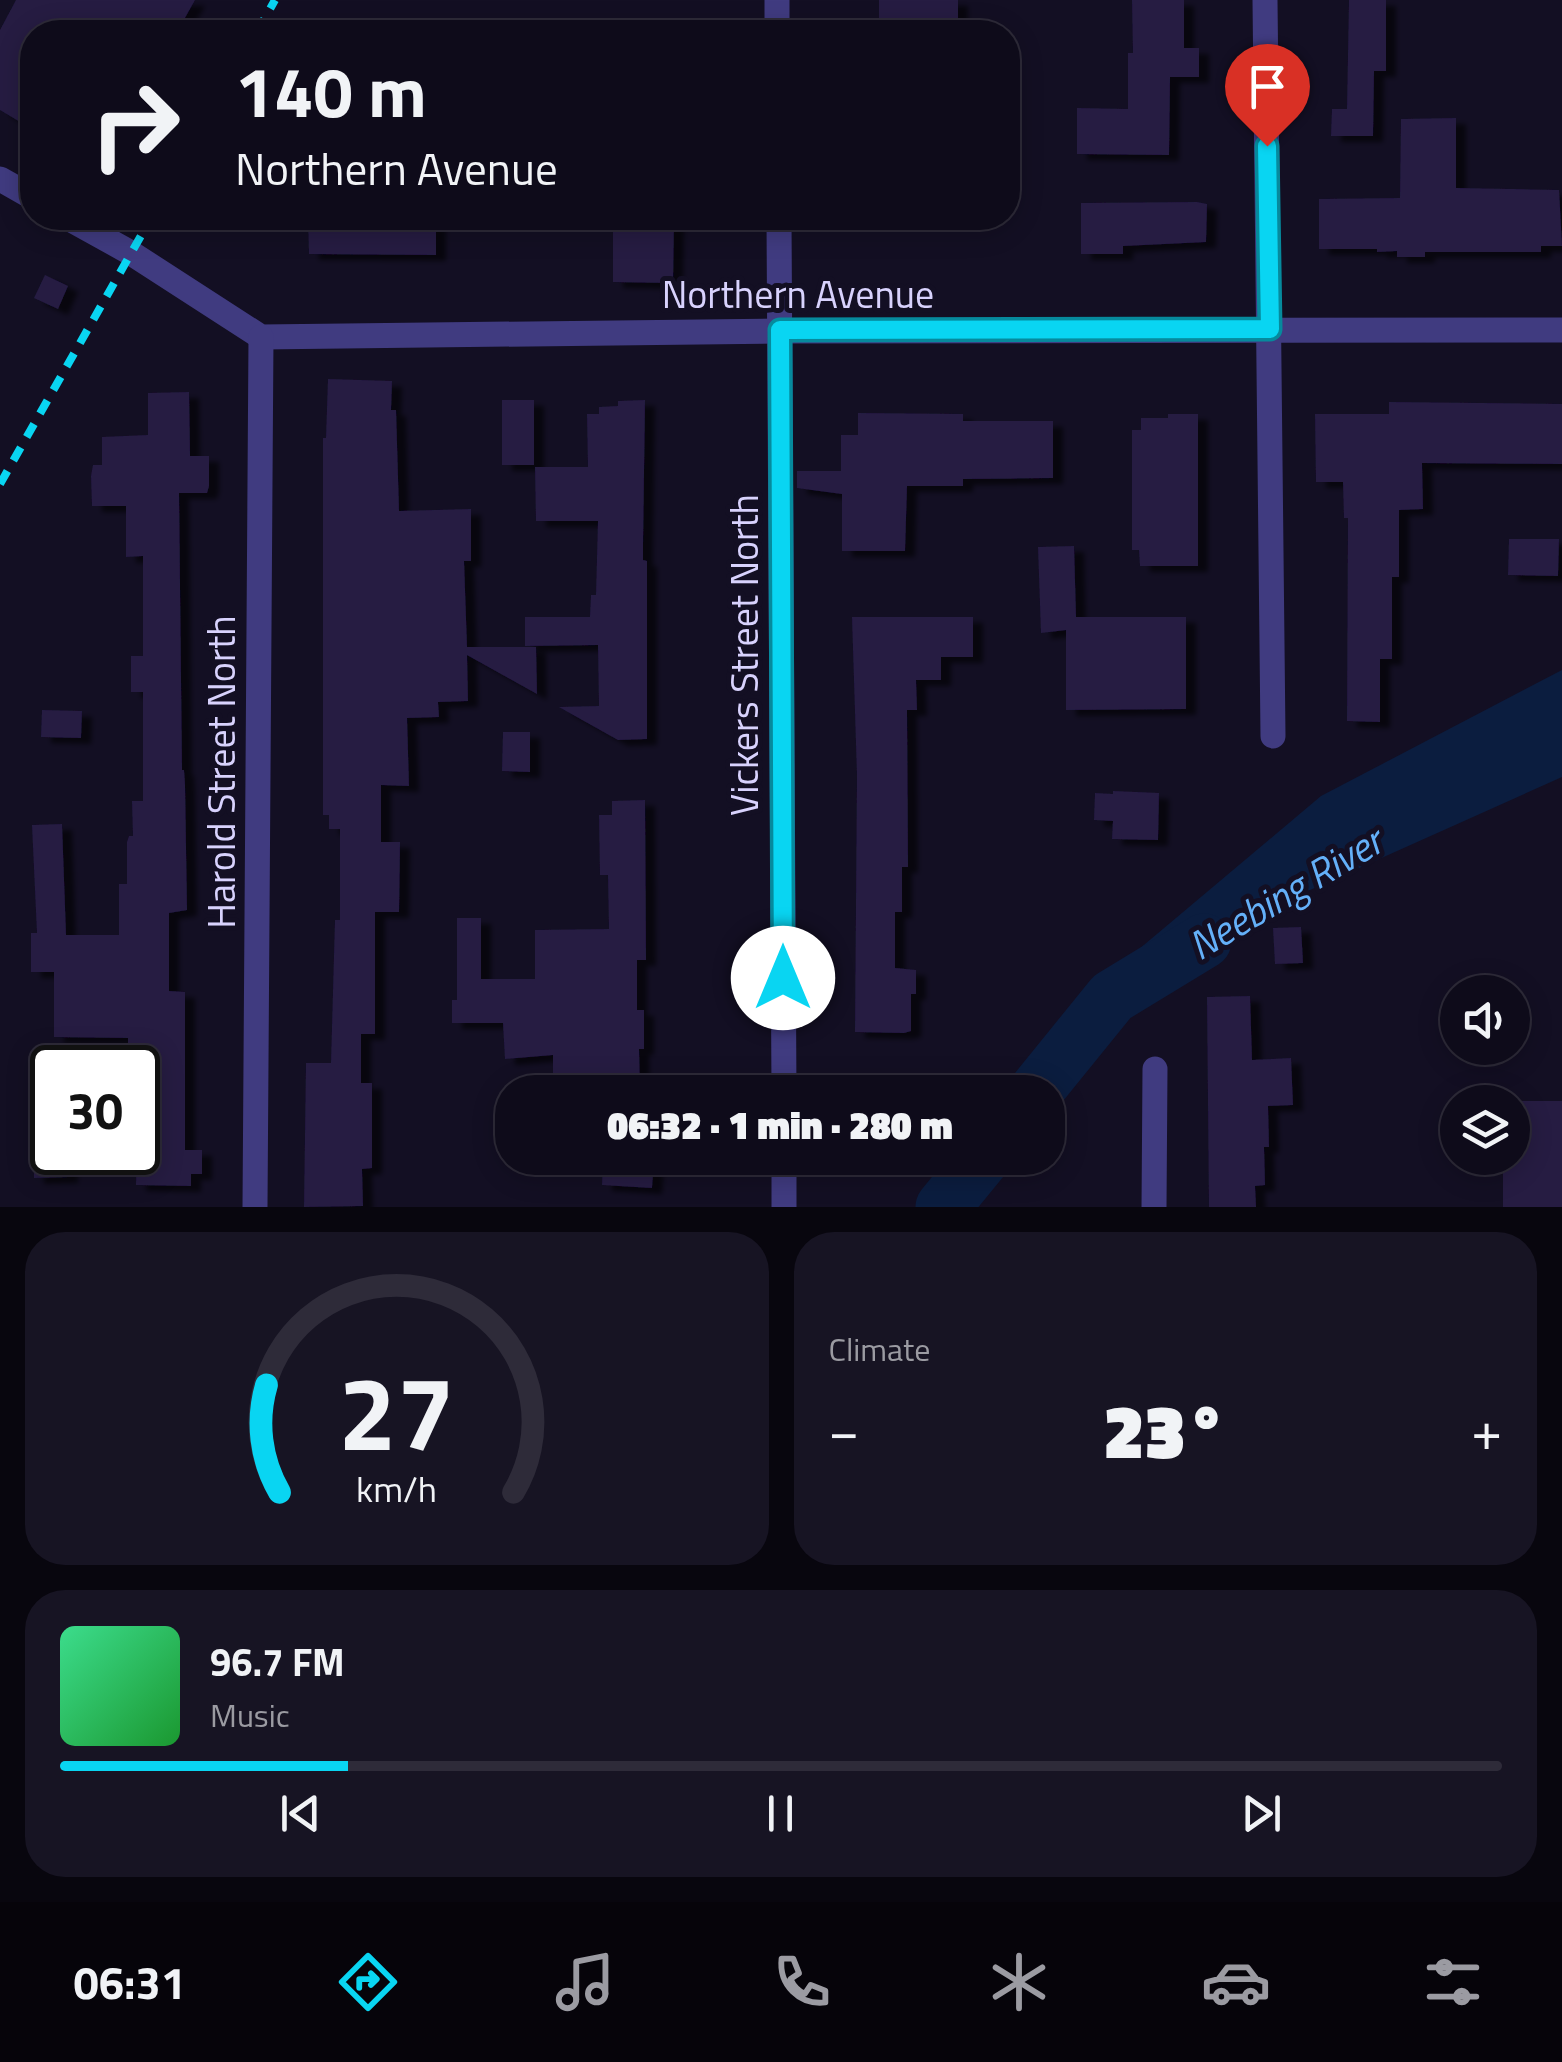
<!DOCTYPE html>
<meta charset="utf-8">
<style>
body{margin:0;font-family:"Titillium Web",sans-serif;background:#171423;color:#f1f3f6;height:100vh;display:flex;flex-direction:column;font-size:38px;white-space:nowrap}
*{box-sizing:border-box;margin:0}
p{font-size:32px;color:#9b9ba2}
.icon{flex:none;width:55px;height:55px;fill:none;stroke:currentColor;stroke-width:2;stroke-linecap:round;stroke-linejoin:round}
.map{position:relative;height:1207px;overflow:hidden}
.sheet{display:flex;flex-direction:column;gap:25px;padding:25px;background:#08060e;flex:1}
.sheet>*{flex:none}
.top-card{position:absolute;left:20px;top:20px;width:1000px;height:210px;border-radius:40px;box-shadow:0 5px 25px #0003,0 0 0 2px #2e2b39;background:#0e0b1a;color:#f1f3f6;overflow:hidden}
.buttons{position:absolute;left:1440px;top:975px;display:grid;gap:20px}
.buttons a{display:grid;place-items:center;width:90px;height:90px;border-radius:50%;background:#0e0b1a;box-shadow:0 5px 25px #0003,0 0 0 2px #2e2b39;font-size:50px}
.speed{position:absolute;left:30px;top:1045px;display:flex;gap:20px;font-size:50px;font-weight:700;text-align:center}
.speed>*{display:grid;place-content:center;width:130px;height:130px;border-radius:50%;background:#0e0b1a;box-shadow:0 5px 25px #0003,0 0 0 2px #2e2b39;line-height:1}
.speed .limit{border:5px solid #111;border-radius:15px;background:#fff;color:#111}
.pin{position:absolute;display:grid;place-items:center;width:85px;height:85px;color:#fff;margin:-102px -42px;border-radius:50% 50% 50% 0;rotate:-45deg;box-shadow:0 0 10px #0007}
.pin .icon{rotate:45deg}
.me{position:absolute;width:110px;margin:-55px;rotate:0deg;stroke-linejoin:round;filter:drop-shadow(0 0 8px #0008)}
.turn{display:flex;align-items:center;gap:35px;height:210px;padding:0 50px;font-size:45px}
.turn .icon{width:130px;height:130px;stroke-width:2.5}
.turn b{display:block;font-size:70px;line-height:85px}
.big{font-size:75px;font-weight:800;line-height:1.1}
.sheet .widget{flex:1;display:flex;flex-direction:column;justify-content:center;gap:15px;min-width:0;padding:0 35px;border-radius:40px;background:#171423}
.sheet .dial{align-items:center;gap:0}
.dial svg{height:260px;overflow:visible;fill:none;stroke:#2e2b39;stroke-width:7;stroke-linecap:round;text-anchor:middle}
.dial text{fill:#f1f3f6;stroke:none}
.song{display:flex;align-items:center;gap:30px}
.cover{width:120px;height:120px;border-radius:15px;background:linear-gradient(135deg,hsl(150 70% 55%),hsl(130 70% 35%))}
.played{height:10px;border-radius:5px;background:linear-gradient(90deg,#09d5f2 20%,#2e2b39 20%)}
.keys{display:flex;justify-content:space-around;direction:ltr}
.heat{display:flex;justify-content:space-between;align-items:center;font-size:55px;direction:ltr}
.sheet .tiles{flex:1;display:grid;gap:25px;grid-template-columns:1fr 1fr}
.widget:last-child{grid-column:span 2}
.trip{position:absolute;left:495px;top:1075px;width:570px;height:100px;border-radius:40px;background:#0e0b1a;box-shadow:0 5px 25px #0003,0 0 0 2px #2e2b39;font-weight:800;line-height:100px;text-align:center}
.menu{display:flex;height:160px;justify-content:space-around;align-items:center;background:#06040a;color:#9b9ba2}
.menu .icon{width:70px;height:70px}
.menu .on{color:#09d5f2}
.menu b{font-size:45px;color:#f1f3f6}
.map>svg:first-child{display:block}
.water{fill:#0b1d3f}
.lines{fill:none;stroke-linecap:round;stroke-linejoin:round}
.river{stroke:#0b1d3f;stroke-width:55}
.building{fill:#251b43;filter:url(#shadow)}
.minor{stroke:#403b80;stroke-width:25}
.rail{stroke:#09d5f2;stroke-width:8;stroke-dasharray:15 12;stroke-linecap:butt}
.route-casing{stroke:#068a9d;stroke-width:25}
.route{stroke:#09d5f2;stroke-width:18}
.labels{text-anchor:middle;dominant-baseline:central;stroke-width:10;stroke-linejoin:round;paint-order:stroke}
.street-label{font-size:38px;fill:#d8d2fd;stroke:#130f23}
.water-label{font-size:40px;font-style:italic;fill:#64b0f9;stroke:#130f23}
</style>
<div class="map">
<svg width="1562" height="1207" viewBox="0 0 1562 1207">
<defs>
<filter id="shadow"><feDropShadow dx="10" dy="6" stdDeviation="2.5" flood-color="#0009"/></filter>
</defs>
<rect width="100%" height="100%" fill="#130f23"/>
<path class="water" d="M1562,670V777L1281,903L1151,996L1132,955L1321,796Z"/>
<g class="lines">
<g class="river">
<path d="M1035,1092L1112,997L1204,941"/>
<path d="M943,1207L983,1158"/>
</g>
</g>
<g class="building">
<path d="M16,0H195L177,32H32V129L0,110V30Z"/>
<rect x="879" y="0" width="79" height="32"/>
<path d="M1132,0H1184V48H1199V77H1170L1169,155L1077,154V108L1128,109V53H1133Z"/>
<path d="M1349,0H1386V71H1374L1373,136H1331L1332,109H1347Z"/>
<path d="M1456,118V188L1559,190L1562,246H1541V252H1425V257H1397V251L1377,252V249H1319V199L1400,198L1401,119Z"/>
<path d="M1197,202L1207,204L1206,242L1123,246V254H1081V203Z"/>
<path d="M308,218H436V255L309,254Z"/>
<path d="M613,218H674L673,283L613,282Z"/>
<path d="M45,275L68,286L58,309L34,298Z"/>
<path d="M328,379L392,381L391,410H396L399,511L471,509V561H464L467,647H536L537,694L467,655L468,701L438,702L439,717L407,718L409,786L381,785V842H400L399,912H375V1034H361V1083H372V1168L362,1169L363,1206L304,1207L306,1063H331L335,920H340V829H329V815H323V438H326Z"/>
<path d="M189,392L190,456H209V486L207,493H179L182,770H184L185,785L187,910L169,913V991L185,992V1150H202V1174H191V1186L136,1185L138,1068H128V1038L54,1037V972H31V933H37L32,825L62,824L66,935H119V884H127V842L129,836H133L132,801H143V692H131V656H143V556L126,557V506H92L91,476L93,465H102V437L148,435V393Z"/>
<rect x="502" y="400" width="32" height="65"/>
<path d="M645,400L643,545V560L647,561V739L618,740L559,707L599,706L598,645L525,646V617H590L591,595H596L598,521H536L535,467H588L587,414H599V407L618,406V401Z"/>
<path d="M1389,402L1562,404V464L1422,463L1423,509L1399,510V577H1392V659H1380V722L1347,721L1348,518H1344L1343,482H1316L1315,414H1389Z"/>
<path d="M858,413L963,414V421H1053V478L963,479V486H907L905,551H842V494L797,488V471H841V435H858Z"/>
<path d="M1168,414H1198V566H1140L1139,550H1132V430H1141V418H1168Z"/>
<path d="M1509,539H1559L1558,576L1508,575Z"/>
<path d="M1074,546L1076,617H1186V709L1066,710V630L1041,633L1038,547Z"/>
<path d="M852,617H973V657H941V680H916L917,710H907L908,867H902V912H895V968L916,970V994H911V1031L904,1033L855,1032L857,775Z"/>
<path d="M42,710L82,711L81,738L41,737Z"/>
<path d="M503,732H530V772L502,771Z"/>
<path d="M1113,791L1159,793L1158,840L1112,839L1113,821L1094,820L1095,793L1113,794Z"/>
<path d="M645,800L646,960H637V1010H644V1049H639L640,1092H553V1055L505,1059L503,1023H452V1000H457V918H481V979H535V930L609,929L608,875H600L599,815H612V801Z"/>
<path d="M1301,927L1303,963L1275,964L1273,928Z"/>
<path d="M1250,996L1252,1060L1291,1058L1293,1105L1268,1106L1269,1147H1264L1265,1185L1255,1186L1256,1207H1209L1207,997Z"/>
<path d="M1512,1101H1562V1207H1503V1158H1512Z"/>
<path d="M34,1152H68V1177L34,1178Z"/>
<path d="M603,1158H654L652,1188L602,1185Z"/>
</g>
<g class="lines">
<g class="minor">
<path d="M777,0V32"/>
<path d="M1265,0L1273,736"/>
<path d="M0,179L32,197"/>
<path d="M68,218L131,253L261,337L780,331L1562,330"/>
<path d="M779,218L784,1092"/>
<path d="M784,1158V1207"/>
<path d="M255,1207L261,337"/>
<path d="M1154,1207L1155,1069"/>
</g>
<g class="rail">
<path d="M257,32L275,0"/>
<path d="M0,484L151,218"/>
</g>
</g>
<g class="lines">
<g class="route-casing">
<path id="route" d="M783,978L780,330L1270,329L1267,146"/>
</g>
<use href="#route" class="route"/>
</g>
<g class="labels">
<g class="street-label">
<text x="798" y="294">Northern Avenue</text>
<text transform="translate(744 655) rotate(-90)">Vickers Street North</text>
<text transform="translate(221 772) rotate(-90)">Harold Street North</text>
</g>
<g class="water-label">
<text transform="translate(1285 893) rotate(-31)">Neebing River</text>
</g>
</g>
</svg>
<div class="buttons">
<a><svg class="icon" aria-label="sound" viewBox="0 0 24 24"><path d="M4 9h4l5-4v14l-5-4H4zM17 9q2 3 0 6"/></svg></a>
<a><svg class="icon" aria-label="layers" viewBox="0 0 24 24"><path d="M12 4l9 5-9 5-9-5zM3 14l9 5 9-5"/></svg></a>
</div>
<div class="speed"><div class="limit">30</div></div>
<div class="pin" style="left:1267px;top:146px;background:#d93025"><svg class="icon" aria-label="arrive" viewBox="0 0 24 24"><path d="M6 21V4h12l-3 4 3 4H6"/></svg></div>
<svg class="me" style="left:783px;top:978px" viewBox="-20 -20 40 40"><circle r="19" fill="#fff"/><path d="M0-13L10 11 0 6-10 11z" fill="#09d5f2"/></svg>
<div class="trip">06:32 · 1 min · 280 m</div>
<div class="top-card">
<div class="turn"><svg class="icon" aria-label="right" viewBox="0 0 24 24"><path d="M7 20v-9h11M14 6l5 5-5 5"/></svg><div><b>140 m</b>Northern Avenue</div></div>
</div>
</div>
<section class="sheet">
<div class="tiles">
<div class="widget dial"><svg viewBox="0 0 100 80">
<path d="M14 69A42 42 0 1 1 86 69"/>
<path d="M14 69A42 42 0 0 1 10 36" stroke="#09d5f2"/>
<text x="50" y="56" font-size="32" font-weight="700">27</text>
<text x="50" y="72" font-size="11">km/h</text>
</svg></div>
<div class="widget"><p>Climate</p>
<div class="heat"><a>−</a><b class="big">23°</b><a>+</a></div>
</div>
<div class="widget">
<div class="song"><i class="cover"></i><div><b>96.7 FM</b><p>Music</p></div></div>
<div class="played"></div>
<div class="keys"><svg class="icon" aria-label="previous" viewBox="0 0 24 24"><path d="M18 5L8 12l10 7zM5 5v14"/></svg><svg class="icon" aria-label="pause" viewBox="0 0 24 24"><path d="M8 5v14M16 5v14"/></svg><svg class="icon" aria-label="next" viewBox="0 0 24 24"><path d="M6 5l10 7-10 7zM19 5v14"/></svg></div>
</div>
</div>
</section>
<nav class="menu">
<b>06:31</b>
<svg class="icon on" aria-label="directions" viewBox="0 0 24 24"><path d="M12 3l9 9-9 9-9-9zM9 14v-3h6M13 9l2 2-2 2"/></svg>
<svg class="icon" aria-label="music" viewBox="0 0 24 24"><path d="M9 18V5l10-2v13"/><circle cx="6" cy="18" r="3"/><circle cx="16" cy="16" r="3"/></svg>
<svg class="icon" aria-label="phone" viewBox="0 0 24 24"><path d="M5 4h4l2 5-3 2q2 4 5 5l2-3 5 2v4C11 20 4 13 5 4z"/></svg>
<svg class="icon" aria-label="climate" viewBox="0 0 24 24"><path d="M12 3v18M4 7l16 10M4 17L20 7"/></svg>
<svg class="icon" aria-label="car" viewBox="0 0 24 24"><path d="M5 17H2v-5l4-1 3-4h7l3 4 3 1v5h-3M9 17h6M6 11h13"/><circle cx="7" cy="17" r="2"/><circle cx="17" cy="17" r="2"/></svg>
<svg class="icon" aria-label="filters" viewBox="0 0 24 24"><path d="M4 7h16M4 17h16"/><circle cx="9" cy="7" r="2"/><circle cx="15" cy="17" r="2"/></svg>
</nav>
